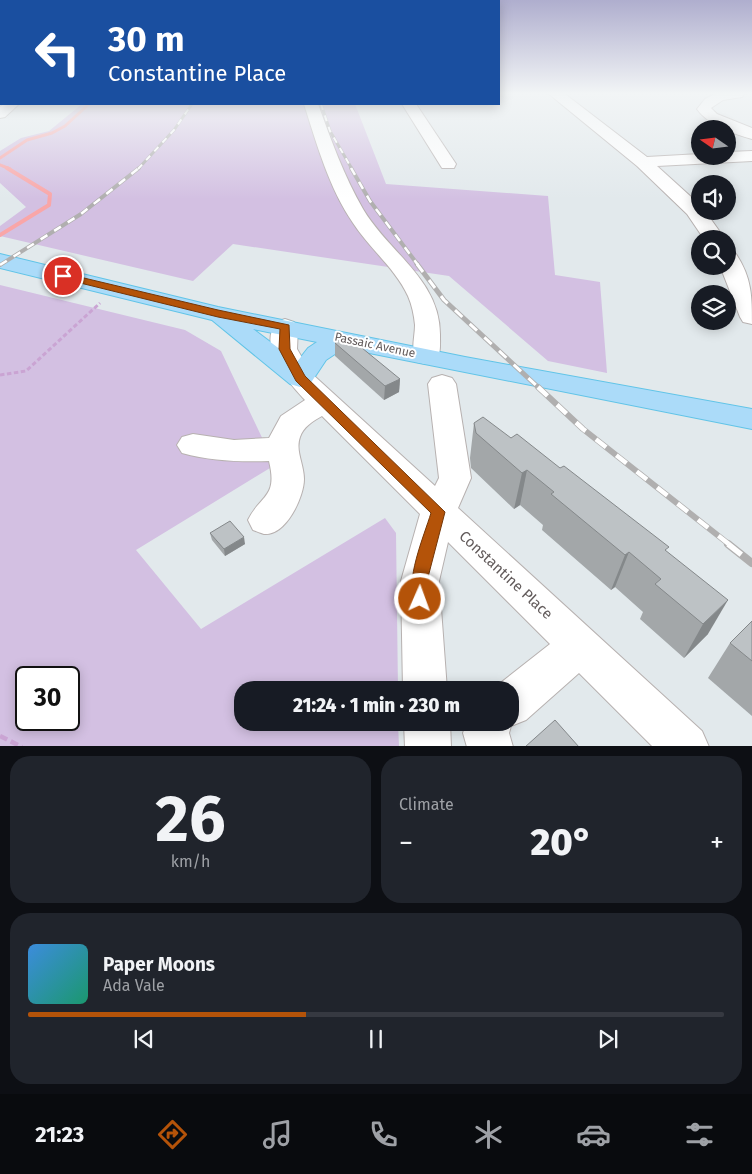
<!DOCTYPE html>
<meta charset="utf-8">
<style>
body{margin:0;font-family:"Fira Sans",sans-serif;background:#20242c;color:#f1f3f6;height:100vh;display:flex;flex-direction:column;font-size:19px;white-space:nowrap}
*{box-sizing:border-box;margin:0}
p{font-size:16px;color:#9ea1a6}
.icon{flex:none;width:28px;height:28px;fill:none;stroke:currentColor;stroke-width:2;stroke-linecap:round;stroke-linejoin:round}
.map{position:relative;height:746px;overflow:hidden}
.details{display:flex;flex-direction:column;gap:10px;padding:10px;background:#0d0f14;flex:1}
.details>*{flex:none}
.hud{position:absolute;left:0px;top:0px;width:500px;height:105px;box-shadow:0 2px 12px #0003;background:#1a4fa0;color:#fff;overflow:hidden}
.needle{width:32px;rotate:284deg}
.controls{position:absolute;left:691px;top:120px;display:grid;gap:10px}
.controls a{display:grid;place-items:center;width:45px;height:45px;border-radius:50%;background:#171b24;box-shadow:0 2px 12px #0003;font-size:25px}
.speed{position:absolute;left:15px;top:666px;display:flex;gap:10px;font-size:25px;font-weight:700;text-align:center}
.speed>*{display:grid;place-content:center;width:65px;height:65px;border-radius:50%;background:#171b24;box-shadow:0 2px 12px #0003;line-height:1}
.speed .limit{border:2px solid #111;border-radius:8px;background:#fff;color:#111}
.pin{position:absolute;display:grid;place-items:center;width:42px;height:42px;color:#fff;margin:-21px;border:2px solid #fff;border-radius:50%;box-shadow:0 1px 5px #0007}
.me{position:absolute;width:55px;margin:-28px;rotate:2deg;stroke-linejoin:round;filter:drop-shadow(0 0 4px #0008)}
.turn{display:flex;align-items:center;gap:18px;height:105px;padding:0 25px;font-size:22px}
.turn .icon{width:65px;height:65px;stroke-width:2.5}
.turn b{display:block;font-size:35px;line-height:42px}
.big{font-size:38px;font-weight:800;line-height:1.1}
.details .card{flex:1;display:flex;flex-direction:column;justify-content:center;gap:8px;min-width:0;padding:0 18px;border-radius:20px;background:#20242c}
.details .dial{align-items:center;gap:0}
.dial b{font-size:65px;line-height:1}
.song{display:flex;align-items:center;gap:15px}
.cover{width:60px;height:60px;border-radius:8px;background:linear-gradient(135deg,hsl(210 70% 55%),hsl(160 70% 35%))}
.played{height:5px;border-radius:2px;background:linear-gradient(90deg,#b45309 40%,#363941 40%)}
.keys{display:flex;justify-content:space-around;direction:ltr}
.heat{display:flex;justify-content:space-between;align-items:center;font-size:28px;direction:ltr}
.details .tiles{flex:1;display:grid;gap:10px;grid-template-columns:1fr 1fr}
.card:last-child{grid-column:span 2}
.trip{position:absolute;left:234px;top:681px;width:285px;height:50px;border-radius:20px;background:#171b24;box-shadow:0 2px 12px #0003;font-weight:800;line-height:50px;text-align:center}
.tab-bar{display:flex;height:80px;justify-content:space-around;align-items:center;background:#090b0e;color:#9ea1a6}
.tab-bar .icon{width:35px;height:35px}
.tab-bar .active{color:#b45309}
.tab-bar b{font-size:22px;color:#f1f3f6}
.map>svg:first-child{display:block}
.green{fill:#d3c0e2;fill-rule:evenodd}
.lines{fill:none;stroke-linecap:round;stroke-linejoin:round}
.stream-far1{stroke:#f9a6a8;stroke-width:3}
.stream{stroke:#f9a6a8;stroke-width:4}
.minor-casing{stroke:#b7b1b0;stroke-width:2}
.major-casing{stroke:#61c4e7;stroke-width:2}
.path-far1{stroke:#caa4d3;stroke-width:3;stroke-dasharray:4.5 2.5;stroke-linecap:butt}
.path{stroke:#caa4d3;stroke-width:4.5;stroke-dasharray:8 4;stroke-linecap:butt}
.minor{fill:#fff;fill-rule:evenodd}
.major{fill:#abdbf9;fill-rule:evenodd}
.rail-far4-casing{stroke:#b0afaf;stroke-width:3}
.rail-far3-casing{stroke:#b0afaf;stroke-width:4}
.rail-far2-casing{stroke:#b0afaf;stroke-width:5}
.rail-far1-casing{stroke:#b0afaf;stroke-width:6}
.rail-casing{stroke:#b0afaf;stroke-width:8}
.rail-far4{stroke:#fff;stroke-width:2;stroke-dasharray:6;stroke-linecap:butt}
.rail-far3{stroke:#fff;stroke-width:2.5;stroke-dasharray:8;stroke-linecap:butt}
.rail-far2{stroke:#fff;stroke-width:3;stroke-dasharray:10;stroke-linecap:butt}
.rail-far1{stroke:#fff;stroke-width:4.5;stroke-dasharray:13;stroke-linecap:butt}
.rail{stroke:#fff;stroke-width:5.5;stroke-dasharray:17;stroke-linecap:butt}
.wall{fill:#a3a7a9}
.shaded-wall{fill:#84888a}
.building{fill:#bdc2c5;stroke:#84888a}
.route{fill:#b45309;stroke:#753606}
.labels{text-anchor:middle;dominant-baseline:central;stroke-width:4;stroke-linejoin:round;paint-order:stroke}
.street-label{font-size:12px;fill:#625b5b;stroke:#fff}
.near-street-label{font-size:15px;fill:#625b5b;stroke:#fff}
</style>
<div class="map">
<svg width="752" height="747" viewBox="0 0 752 747">
<rect width="100%" height="100%" fill="#e2e9ec"/>
<g class="green">
<path d="M82,104H355L386,184L548,196L555,275L600,282L607,373L548,361L449,276L233,244L193,281L0,236V226L26,207L0,183V151L21,138L49,131Z"/>
<path d="M0,285L185,330L221,351L275,465L136,550L201,629L385,518L396,533L398,690H242V722L398,723L399,746L0,747ZM26,678H69V720H26Z"/>
</g>
<g class="lines">
<g class="stream-far1">
<path d="M0,158L27,140L52,133L65,126L89,104"/>
<path d="M0,165L10,169"/>
</g>
<path class="stream" d="M0,235L49,205L50,194L7,168"/>
<g class="minor-casing">
<g id="minor">
<path d="M549,94H565L647,157L700,154V156H728V152L752,151V161L657,166L700,205V211H705L725,239H704L687,214L637,166Z"/>
<path d="M715,94H744L742,97L723,100L711,108L717,114L752,128V139C734,134 708,125 697,109L705,99Z"/>
<path d="M4,104H19L5,117L0,118V107Z"/>
<path d="M304,104H318C331,140 344,176 363,209C389,253 441,280 440,336C440,346 441,354 435,362L426,364L417,362C410,352 415,337 415,325C414,315 412,305 408,296C395,268 369,248 353,223C329,188 317,145 304,104Z"/>
<path d="M402,104H416L456,164L454,168H442Z"/>
<path d="M728,252L736,254C752,278 752,297 752,324L743,322L740,317L720,266H728Z"/>
<path d="M285,319L294,322L298,327L297,349L311,373L435,486L439,478L428,384L432,378L442,375L452,378L456,384L471,478L458,508L702,731L709,747H653L579,673L526,720L511,726L509,733L513,747H467L463,733L467,722H510V690H494V688L550,644L448,542L439,581L447,690H403L401,581L420,514L322,416C313,421 303,427 300,437C295,451 304,464 304,479C304,497 286,536 264,534C260,533 256,531 253,530L248,520C261,494 278,498 269,461C239,462 211,461 182,453L177,445L182,437L193,434L234,440L269,438L281,416L305,400C288,382 258,348 276,322Z"/>
<path d="M404,722H450L451,747H405Z"/>
</g>
</g>
<g class="major-casing">
<path id="major" d="M0,254L218,307L465,357L752,409V429L344,348L326,360L310,384L300,387L290,384L212,320L0,268ZM253,329L317,342L308,348L297,362Z"/>
</g>
<path class="path-far1" d="M0,375L26,371L100,303"/>
<path class="path" d="M0,736L22,747"/>
<use href="#minor" class="minor"/>
<use href="#major" class="major"/>
<g class="rail-far4-casing">
<g id="rail-far4">
<path d="M321,104L330,131L352,169"/>
<path d="M138,169L174,130L192,104"/>
</g>
</g>
<g class="rail-far3-casing">
<g id="rail-far3">
<path d="M351,168L370,201L418,265"/>
<path d="M0,265L81,214L139,168"/>
</g>
</g>
<g class="rail-far2-casing">
<path id="rail-far2" d="M417,264L444,300L539,388"/>
</g>
<g class="rail-far1-casing">
<path id="rail-far1" d="M538,387L583,429L730,545"/>
</g>
<g class="rail-casing">
<path id="rail" d="M728,544L752,563"/>
</g>
<use href="#rail-far4" class="rail-far4"/>
<use href="#rail-far3" class="rail-far3"/>
<use href="#rail-far2" class="rail-far2"/>
<use href="#rail-far1" class="rail-far1"/>
<use href="#rail" class="rail"/>
</g>
<g class="wall">
<path d="M335,343L400,379L399,392L384,400L335,356Z"/>
<path d="M474,423L667,552L708,634L684,658L640,619L643,612L615,587L611,590L542,530L543,525L520,505L514,509L471,468L470,458Z"/>
<path d="M210,533L245,544L225,556L212,540Z"/>
<path d="M752,621V716L708,678L730,643Z"/>
</g>
<g class="shaded-wall">
<path d="M400,379L399,392L384,400L385,386Z"/>
<path d="M527,470L520,505L514,509L522,473Z"/>
<path d="M244,537L245,544L225,556L224,549Z"/>
<path d="M629,552L615,587L611,590L625,555Z"/>
<path d="M728,600L708,634L684,658L703,624Z"/>
</g>
<g class="building">
<path d="M344,337L351,339L400,379L385,386L335,343Z"/>
<path d="M483,417L511,438L517,434L560,468L564,466L669,547L665,550L728,600L703,624L655,584L661,579L629,552L625,555L551,494L554,492L527,470L522,473L476,433L474,423Z"/>
<path d="M230,521L244,537L224,549L210,533Z"/>
<path d="M752,621V661L730,643Z"/>
<path d="M555,720L579,747H525Z"/>
</g>
<linearGradient id="sky" x2="0" y2="1"><stop stop-color="#afaece"/><stop offset="0.47" stop-color="#f2f5f6"/><stop offset="1" stop-color="#f2f5f6" stop-opacity="0"/></linearGradient>
<rect width="752" height="199" fill="url(#sky)"/>
<path class="route" d="M63,273L218,310L289,325L290,349L305,376L445,512L427,581L428,599L426,604L420,606L415,604C404,582 424,536 431,513L296,381L279,349L280,329L218,317L60,278V274Z"/>
<g class="labels">
<g class="street-label">
<text transform="translate(375 345) rotate(12)">Passaic Avenue</text>
</g>
<g class="near-street-label">
<text transform="translate(506 575) rotate(43)">Constantine Place</text>
</g>
</g>
</svg>
<div class="controls">
<a><svg class="needle" viewBox="-14 -14 28 28"><path d="M0-13l5 13h-10z" fill="#e53935"/><path d="M0 13l5-13h-10z" fill="#9ea1a6"/></svg></a>
<a><svg class="icon" aria-label="sound" viewBox="0 0 24 24"><path d="M4 9h4l5-4v14l-5-4H4zM17 9q2 3 0 6"/></svg></a>
<a><svg class="icon" aria-label="search" viewBox="0 0 24 24"><circle cx="10" cy="10" r="6"/><path d="M15 15l6 6"/></svg></a>
<a><svg class="icon" aria-label="layers" viewBox="0 0 24 24"><path d="M12 4l9 5-9 5-9-5zM3 14l9 5 9-5"/></svg></a>
</div>
<div class="speed"><div class="limit">30</div></div>
<div class="pin" style="left:63px;top:276px;background:#d93025"><svg class="icon" aria-label="arrive" viewBox="0 0 24 24"><path d="M6 21V4h12l-3 4 3 4H6"/></svg></div>
<svg class="me" style="left:420px;top:599px" viewBox="-20 -20 40 40"><circle r="17" fill="#b45309" stroke="#fff" stroke-width="3"/><path d="M0-11L8 9 0 5-8 9z" fill="#fff"/></svg>
<div class="trip">21:24 · 1 min · 230 m</div>
<div class="hud">
<div class="turn"><svg class="icon" aria-label="left" viewBox="0 0 24 24"><path d="M17 20v-9H6M10 6l-5 5 5 5"/></svg><div><b>30 m</b>Constantine Place</div></div>
</div>
</div>
<section class="details">
<div class="tiles">
<div class="card dial"><b>26</b><p>km/h</p></div>
<div class="card"><p>Climate</p>
<div class="heat"><a>−</a><b class="big">20°</b><a>+</a></div>
</div>
<div class="card">
<div class="song"><i class="cover"></i><div><b>Paper Moons</b><p>Ada Vale</p></div></div>
<div class="played"></div>
<div class="keys"><svg class="icon" aria-label="previous" viewBox="0 0 24 24"><path d="M18 5L8 12l10 7zM5 5v14"/></svg><svg class="icon" aria-label="pause" viewBox="0 0 24 24"><path d="M8 5v14M16 5v14"/></svg><svg class="icon" aria-label="next" viewBox="0 0 24 24"><path d="M6 5l10 7-10 7zM19 5v14"/></svg></div>
</div>
</div>
</section>
<nav class="tab-bar">
<b>21:23</b>
<svg class="icon active" aria-label="directions" viewBox="0 0 24 24"><path d="M12 3l9 9-9 9-9-9zM9 14v-3h6M13 9l2 2-2 2"/></svg>
<svg class="icon" aria-label="music" viewBox="0 0 24 24"><path d="M9 18V5l10-2v13"/><circle cx="6" cy="18" r="3"/><circle cx="16" cy="16" r="3"/></svg>
<svg class="icon" aria-label="phone" viewBox="0 0 24 24"><path d="M5 4h4l2 5-3 2q2 4 5 5l2-3 5 2v4C11 20 4 13 5 4z"/></svg>
<svg class="icon" aria-label="climate" viewBox="0 0 24 24"><path d="M12 3v18M4 7l16 10M4 17L20 7"/></svg>
<svg class="icon" aria-label="car" viewBox="0 0 24 24"><path d="M5 17H2v-5l4-1 3-4h7l3 4 3 1v5h-3M9 17h6M6 11h13"/><circle cx="7" cy="17" r="2"/><circle cx="17" cy="17" r="2"/></svg>
<svg class="icon" aria-label="filters" viewBox="0 0 24 24"><path d="M4 7h16M4 17h16"/><circle cx="9" cy="7" r="2"/><circle cx="15" cy="17" r="2"/></svg>
</nav>
